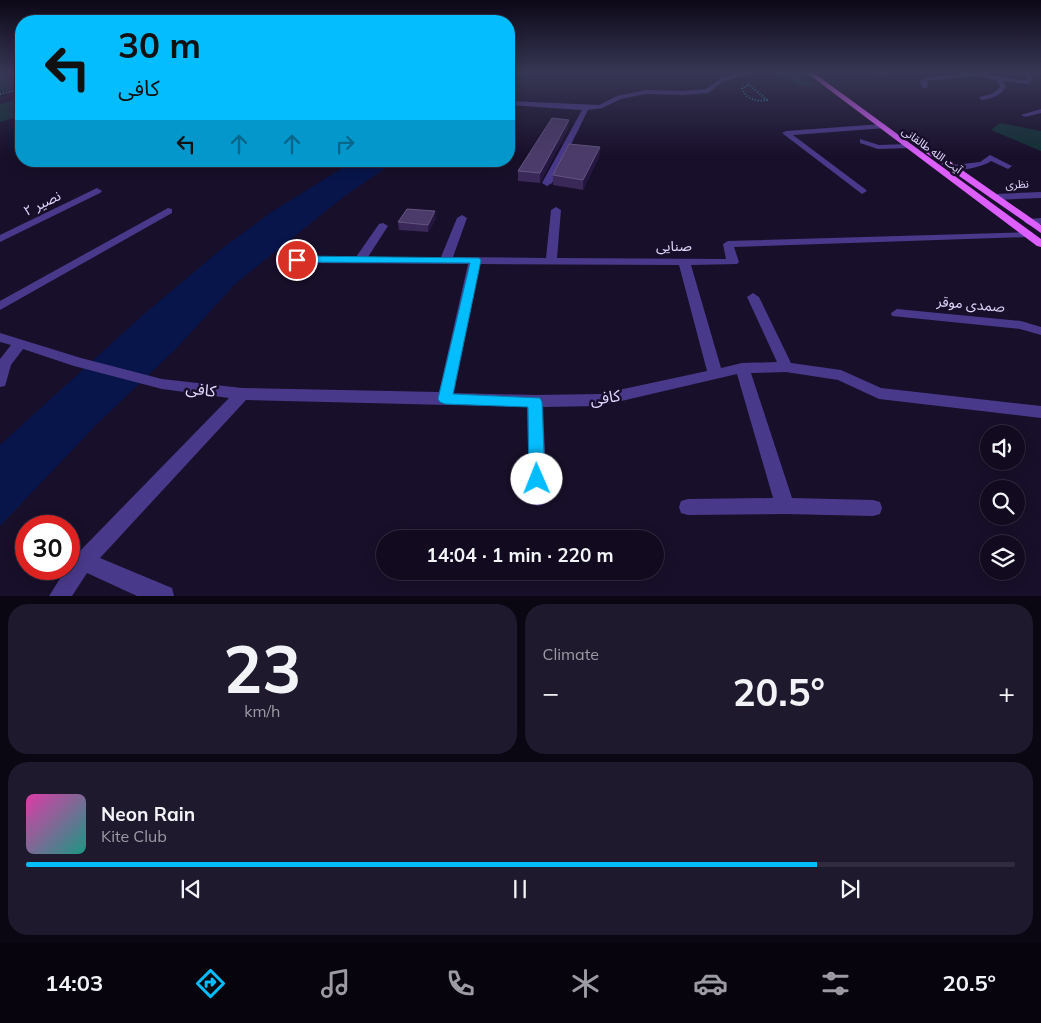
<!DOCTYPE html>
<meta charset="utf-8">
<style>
body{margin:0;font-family:Mulish,"Noto Sans Arabic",sans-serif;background:#1f192d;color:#f1f3f6;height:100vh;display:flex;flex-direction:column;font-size:19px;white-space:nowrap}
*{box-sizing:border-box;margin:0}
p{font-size:16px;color:#9c9ba5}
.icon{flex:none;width:28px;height:28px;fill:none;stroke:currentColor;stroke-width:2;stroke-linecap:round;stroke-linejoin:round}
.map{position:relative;height:596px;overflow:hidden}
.sheet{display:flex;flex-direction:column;gap:8px;padding:8px;background:#0a0612;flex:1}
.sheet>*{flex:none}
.banner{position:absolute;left:15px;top:15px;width:500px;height:152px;border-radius:20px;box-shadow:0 2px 12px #0003,0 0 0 1px #312b3e;background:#04bdff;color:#111;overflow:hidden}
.controls{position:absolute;left:980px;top:425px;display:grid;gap:10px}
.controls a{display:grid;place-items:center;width:45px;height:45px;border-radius:50%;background:#120b20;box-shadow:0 2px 12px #0003,0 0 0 1px #312b3e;font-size:25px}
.speed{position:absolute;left:15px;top:515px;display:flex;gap:10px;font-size:25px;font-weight:700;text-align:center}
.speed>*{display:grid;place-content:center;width:65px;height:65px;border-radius:50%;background:#120b20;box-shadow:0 2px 12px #0003,0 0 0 1px #312b3e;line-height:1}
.speed .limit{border:8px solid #d22;background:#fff;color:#111}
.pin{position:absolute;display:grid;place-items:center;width:42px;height:42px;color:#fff;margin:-21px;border:2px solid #fff;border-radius:50%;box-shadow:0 1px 5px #0007}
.me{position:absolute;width:55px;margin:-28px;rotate:359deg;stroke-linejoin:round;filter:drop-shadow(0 0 4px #0008)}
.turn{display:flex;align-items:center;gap:18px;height:105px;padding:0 20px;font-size:22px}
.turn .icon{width:65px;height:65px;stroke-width:2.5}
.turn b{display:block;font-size:35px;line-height:42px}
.lanes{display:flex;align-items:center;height:48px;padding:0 20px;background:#0003;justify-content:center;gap:25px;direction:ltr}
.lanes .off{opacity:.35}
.big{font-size:38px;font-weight:700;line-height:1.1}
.sheet .tile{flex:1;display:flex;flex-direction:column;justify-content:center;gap:8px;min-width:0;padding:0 18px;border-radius:20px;background:#1f192d}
.sheet .dial{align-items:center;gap:0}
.dial b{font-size:65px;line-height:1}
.song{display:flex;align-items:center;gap:15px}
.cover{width:60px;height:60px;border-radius:8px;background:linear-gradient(135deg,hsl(320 70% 55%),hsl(170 70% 35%))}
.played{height:5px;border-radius:2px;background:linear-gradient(90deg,#04bdff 80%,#312b3e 80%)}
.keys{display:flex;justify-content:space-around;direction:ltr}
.heat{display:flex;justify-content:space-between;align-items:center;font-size:28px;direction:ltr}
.sheet .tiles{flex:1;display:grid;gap:8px;grid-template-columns:1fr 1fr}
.tile:last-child{grid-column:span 2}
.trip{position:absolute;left:376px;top:530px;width:288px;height:50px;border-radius:25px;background:#120b20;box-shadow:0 2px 12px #0003,0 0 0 1px #312b3e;font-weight:700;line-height:50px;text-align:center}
.tab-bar{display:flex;height:80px;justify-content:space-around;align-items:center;background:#07040d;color:#9c9ba5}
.tab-bar .icon{width:35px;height:35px}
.tab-bar .active{color:#04bdff}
.tab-bar b{font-size:22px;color:#f1f3f6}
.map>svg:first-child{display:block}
.green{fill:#123034}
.water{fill:#08154a}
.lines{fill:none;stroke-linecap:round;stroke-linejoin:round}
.path{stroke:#2bb0c0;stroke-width:2;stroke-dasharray:1 2;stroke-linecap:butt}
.minor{fill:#49398a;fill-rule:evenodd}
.major{fill:#dd5fff;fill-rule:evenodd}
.wall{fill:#392858}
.shaded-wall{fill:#24163e}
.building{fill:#4b3b6a;stroke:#635481}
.route{fill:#04bdff;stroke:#037ba6}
.labels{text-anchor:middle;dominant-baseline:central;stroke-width:5;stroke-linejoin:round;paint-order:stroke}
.far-street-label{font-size:11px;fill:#e3d8ff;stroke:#180f2a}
.street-label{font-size:14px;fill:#e3d8ff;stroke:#180f2a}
.near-street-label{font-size:16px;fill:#e3d8ff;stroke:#180f2a}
</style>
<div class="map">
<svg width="1041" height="596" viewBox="0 0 1041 596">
<rect width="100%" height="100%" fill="#180f2a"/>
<g class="green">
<path d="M0,73H21V87L0,92Z"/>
<path d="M777,73H796L816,86H798Z"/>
<path d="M21,98V116L0,122V104Z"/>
<path d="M1000,123L1041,131V151L991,130Z"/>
</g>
<g class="water">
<path d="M509,73H528L509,98Z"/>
<path d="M354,161H396L346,195L235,284L177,348L98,423L0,526V445L144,314L225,246L273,211Z"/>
</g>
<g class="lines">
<g class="path">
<path d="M748,84L767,100C756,102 746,99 742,88L749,85"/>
<path d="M0,94L21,89"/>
</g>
<g class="minor">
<path d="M743,73H754L724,81L708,93L683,95L645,94L621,99L602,108L588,110L552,183L547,186L542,183L582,110L509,105V101L599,105L617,96L645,90L683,91L706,89L720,79Z"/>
<path d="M878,73H884L885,74L882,76Z"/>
<path d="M960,73H977L1024,80L1027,79L1024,73H1030L1033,79L1028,84L1002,81L1006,86C1001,96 993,98 982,100L979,98L980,97C988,95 995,94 1000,86L996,80L975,76L927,81L928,87L925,89L922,87L920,81L925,77L963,75Z"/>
<path d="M1041,109V113L1025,117L1021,115Z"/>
<path d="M882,124H885V128L793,135L865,189L867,191L862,194L782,133L786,131Z"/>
<path d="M860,139L879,145L908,144L912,146L908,148L878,149L860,143Z"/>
<path d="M990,155L1012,166L1008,169L991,161C983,167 956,173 949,168L953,165L980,162Z"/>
<path d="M97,188L102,191L100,193L0,242V235Z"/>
<path d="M1041,192V198L995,200L990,197L995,194Z"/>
<path d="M556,207L561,210L557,258L726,259L723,244L728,241L1032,232L1033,234L1032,236L1028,237L734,247L739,262L737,264L691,265L721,368L742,363L777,362L747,297L753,293L759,297L791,363L841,370L881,388L1041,406V418L879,399L838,380L786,372L751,373L792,498L873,500L880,502L882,508L880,514L873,516L785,514L688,515L681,513L679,507L681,501L688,499L773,498L737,374L600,406L543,407L547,498L545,504L538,506L531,504L529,498L527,407L246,400L100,558L172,588L174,596H137L87,573L72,596H49L66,569H69V565L77,554L229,398L162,389L74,366L23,349L11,365L5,386L0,387V359L11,345L0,342V333L81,358L162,379L242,388L439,392L468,264L297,263L291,260L297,257H356L379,224L383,223L388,226L368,257H441L457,218L462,215L467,218L453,257L546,258L551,210ZM480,264L679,265L707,371L600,394L535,395L454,393Z"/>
<path d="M168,208L172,209V213L0,310V301Z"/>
<path d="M1041,218V224L1029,225L1024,222L1029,219Z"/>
<path d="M897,309L1021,321L1041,327V335L1020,329L892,316L891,313Z"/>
</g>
<g class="major">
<path d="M807,73H814L1041,239V247L1037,246Z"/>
<path d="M926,149H932L1041,225V233L926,153Z"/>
</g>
</g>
<g class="wall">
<path d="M568,129L540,183L518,181V171Z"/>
<path d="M600,147L599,157L583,190L553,185V175Z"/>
<path d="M436,219L428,232L399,230L398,222Z"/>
</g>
<g class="shaded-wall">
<path d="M515,119V127L509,136V127Z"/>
<path d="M569,120L568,129L540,183V173Z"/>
<path d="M600,147L599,157L583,190V180Z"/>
<path d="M435,211L436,219L428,232V225Z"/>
</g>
<g class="building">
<path d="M509,118L515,119L509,127Z"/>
<path d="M552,118L569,120L540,173L518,171Z"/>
<path d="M569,144L600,147L583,180L553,175Z"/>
<path d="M407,209L435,211L428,225L398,222Z"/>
</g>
<linearGradient id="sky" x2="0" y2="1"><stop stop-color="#0d0817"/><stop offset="0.46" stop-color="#373755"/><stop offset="1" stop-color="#373755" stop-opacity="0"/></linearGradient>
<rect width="1041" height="157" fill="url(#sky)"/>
<path class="route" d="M297,256L479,258L481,260L453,394L540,398L542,402L545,479L543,484L537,486L531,484L529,479L528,407L445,404L440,402L438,399L470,263L293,262L292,260Z"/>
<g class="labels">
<g class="far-street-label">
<text transform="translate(932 150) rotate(36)">آیت الله طالقانی</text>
<text transform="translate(1017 184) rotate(-3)">نظری</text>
</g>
<g class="street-label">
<text transform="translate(42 203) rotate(-26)">نصیر ۲</text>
<text x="674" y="246">صنایی</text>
<text transform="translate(971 304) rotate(5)">صمدی موقر</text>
</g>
<g class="near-street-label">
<text transform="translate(201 389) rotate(8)">کافی</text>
<text transform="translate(605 397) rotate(-8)">کافی</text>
</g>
</g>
</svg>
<div class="controls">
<a><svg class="icon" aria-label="sound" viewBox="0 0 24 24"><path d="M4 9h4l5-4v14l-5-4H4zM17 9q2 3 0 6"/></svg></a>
<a><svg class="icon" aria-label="search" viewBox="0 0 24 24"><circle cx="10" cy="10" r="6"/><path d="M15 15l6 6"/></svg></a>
<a><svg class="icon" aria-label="layers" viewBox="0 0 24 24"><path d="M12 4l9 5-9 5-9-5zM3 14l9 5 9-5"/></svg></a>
</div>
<div class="speed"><div class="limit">30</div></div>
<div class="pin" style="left:297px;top:260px;background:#d93025"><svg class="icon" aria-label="arrive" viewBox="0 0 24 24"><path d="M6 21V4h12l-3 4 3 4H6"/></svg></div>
<svg class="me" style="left:537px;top:479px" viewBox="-20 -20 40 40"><circle r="19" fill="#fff"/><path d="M0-13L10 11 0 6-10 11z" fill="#04bdff"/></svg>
<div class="trip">14:04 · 1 min · 220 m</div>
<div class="banner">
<div class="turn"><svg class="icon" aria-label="left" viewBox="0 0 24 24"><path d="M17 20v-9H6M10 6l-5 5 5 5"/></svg><div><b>30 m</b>کافی</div></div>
<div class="lanes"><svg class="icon" aria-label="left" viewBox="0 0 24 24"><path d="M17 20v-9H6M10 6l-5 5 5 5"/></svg><svg class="icon off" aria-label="ahead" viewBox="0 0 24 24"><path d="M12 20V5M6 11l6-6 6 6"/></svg><svg class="icon off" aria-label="ahead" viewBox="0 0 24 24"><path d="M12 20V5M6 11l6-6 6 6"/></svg><svg class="icon off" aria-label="right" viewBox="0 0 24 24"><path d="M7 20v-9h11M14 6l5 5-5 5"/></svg></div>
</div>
</div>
<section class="sheet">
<div class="tiles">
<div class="tile dial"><b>23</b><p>km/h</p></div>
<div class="tile"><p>Climate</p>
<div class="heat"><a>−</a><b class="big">20.5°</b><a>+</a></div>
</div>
<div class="tile">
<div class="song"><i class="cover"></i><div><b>Neon Rain</b><p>Kite Club</p></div></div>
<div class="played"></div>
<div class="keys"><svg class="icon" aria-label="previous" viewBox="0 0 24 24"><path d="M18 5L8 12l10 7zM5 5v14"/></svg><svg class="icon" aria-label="pause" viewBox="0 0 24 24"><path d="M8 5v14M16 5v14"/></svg><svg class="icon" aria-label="next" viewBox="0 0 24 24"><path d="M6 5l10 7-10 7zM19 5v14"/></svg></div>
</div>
</div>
</section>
<nav class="tab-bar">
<b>14:03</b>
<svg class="icon active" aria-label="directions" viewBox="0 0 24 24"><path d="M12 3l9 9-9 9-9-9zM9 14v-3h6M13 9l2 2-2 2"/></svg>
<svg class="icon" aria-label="music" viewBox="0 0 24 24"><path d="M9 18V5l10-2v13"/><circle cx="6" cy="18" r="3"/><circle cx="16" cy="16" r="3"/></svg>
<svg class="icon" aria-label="phone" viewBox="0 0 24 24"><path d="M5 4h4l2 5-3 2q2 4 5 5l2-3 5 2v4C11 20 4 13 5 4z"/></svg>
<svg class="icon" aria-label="climate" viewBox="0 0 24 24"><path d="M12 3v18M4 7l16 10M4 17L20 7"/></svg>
<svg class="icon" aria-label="car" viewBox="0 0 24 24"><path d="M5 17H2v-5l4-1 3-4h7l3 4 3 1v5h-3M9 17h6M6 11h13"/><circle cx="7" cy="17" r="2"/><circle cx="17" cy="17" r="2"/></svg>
<svg class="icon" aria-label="filters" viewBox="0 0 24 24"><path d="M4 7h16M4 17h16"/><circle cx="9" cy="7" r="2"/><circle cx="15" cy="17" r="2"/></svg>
<b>20.5°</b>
</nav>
